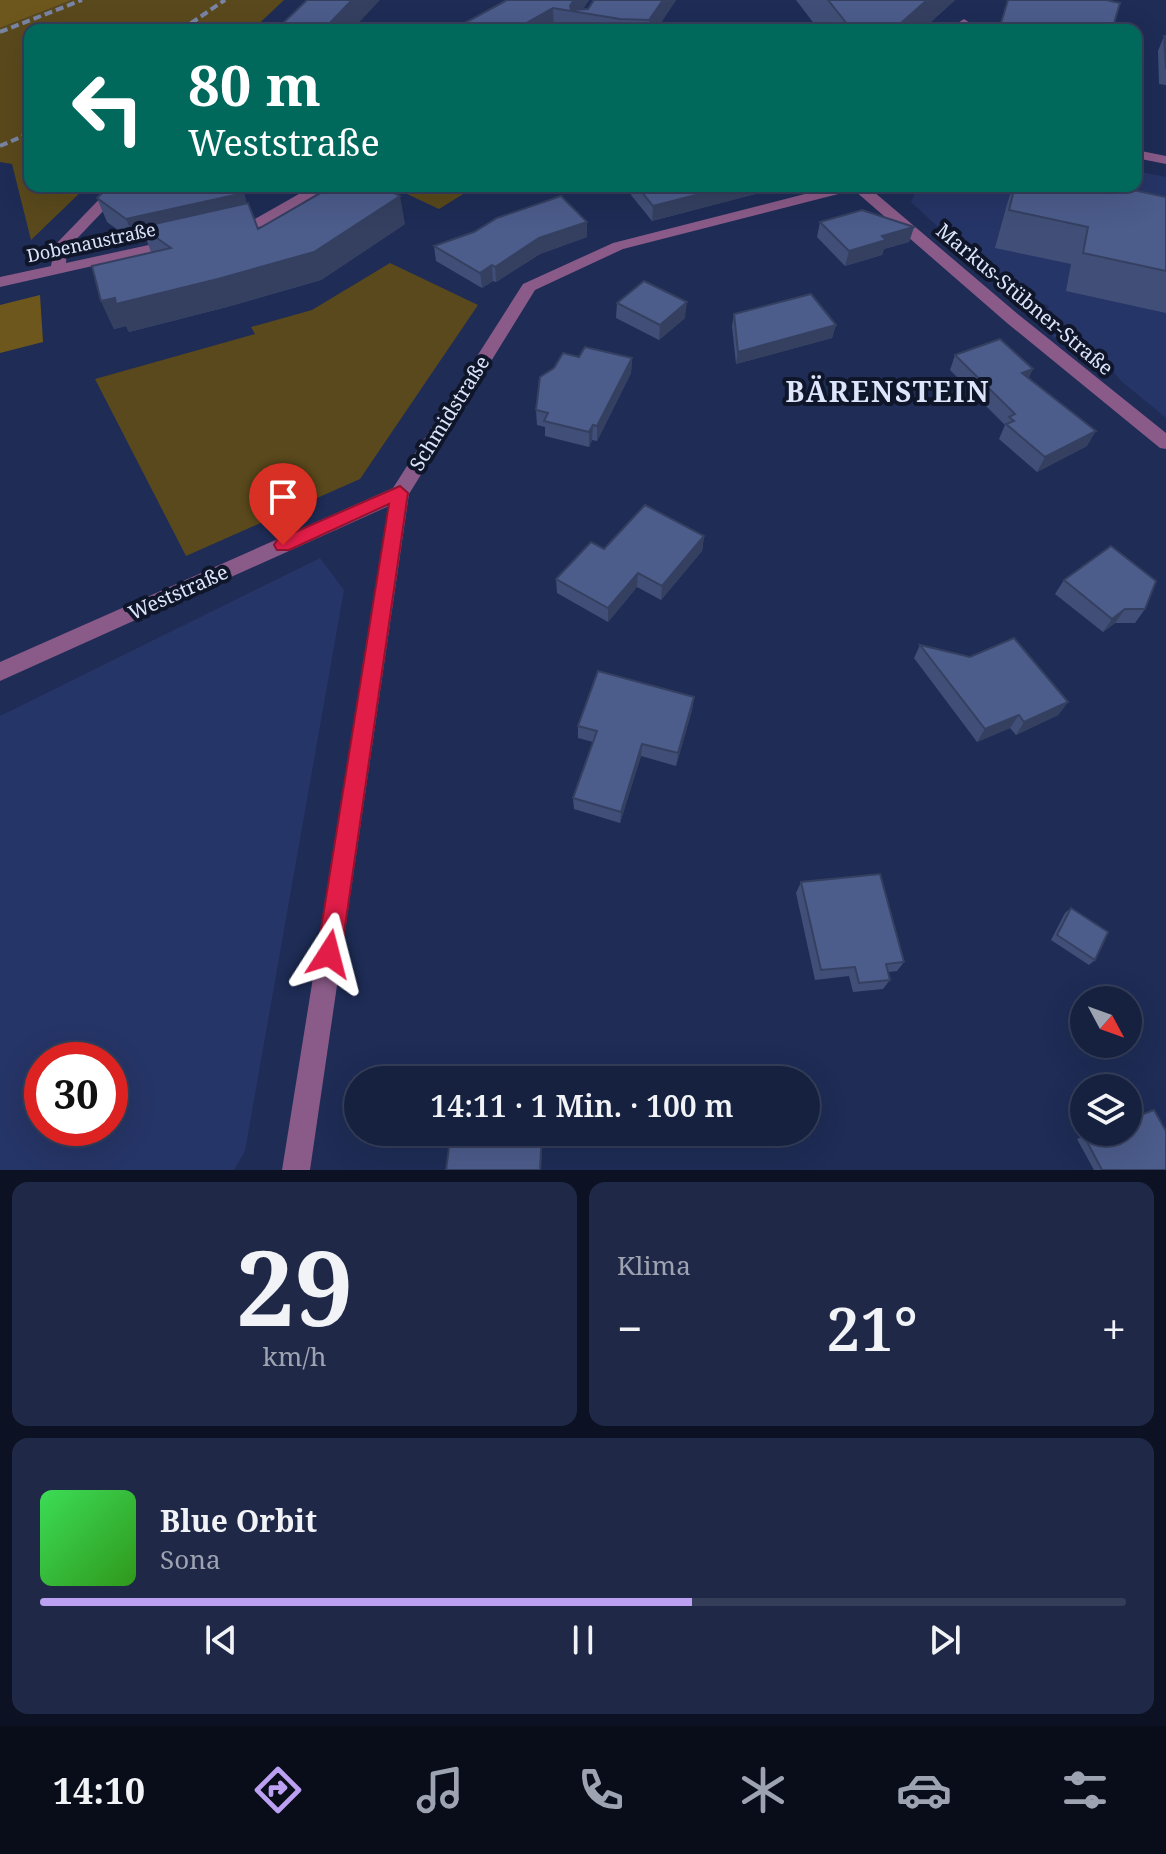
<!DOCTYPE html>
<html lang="de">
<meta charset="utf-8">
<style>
body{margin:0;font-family:"Noto Serif",serif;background:#1f2947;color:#f1f3f6;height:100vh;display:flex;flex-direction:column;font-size:30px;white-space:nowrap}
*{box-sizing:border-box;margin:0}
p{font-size:26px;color:#9ea3b1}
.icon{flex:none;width:44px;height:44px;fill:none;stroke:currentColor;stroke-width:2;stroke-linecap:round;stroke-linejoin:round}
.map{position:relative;height:1170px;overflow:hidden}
.drawer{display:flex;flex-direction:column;gap:12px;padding:12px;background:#0c1223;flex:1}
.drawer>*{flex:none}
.top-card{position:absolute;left:24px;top:24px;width:1118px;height:168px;border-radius:16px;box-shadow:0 8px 32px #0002,0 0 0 2px #353e59;background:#00695c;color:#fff;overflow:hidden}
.needle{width:52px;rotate:131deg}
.fabs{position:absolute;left:1070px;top:986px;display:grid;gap:16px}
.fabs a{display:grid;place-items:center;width:72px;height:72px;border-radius:50%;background:#162140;box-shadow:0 8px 32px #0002,0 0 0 2px #353e59;font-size:40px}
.speed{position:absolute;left:24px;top:1042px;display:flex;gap:16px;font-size:40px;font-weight:700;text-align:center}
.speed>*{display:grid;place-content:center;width:104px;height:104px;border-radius:50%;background:#162140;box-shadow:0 8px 32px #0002,0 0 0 2px #353e59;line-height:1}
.speed .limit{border:12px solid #d22;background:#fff;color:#111}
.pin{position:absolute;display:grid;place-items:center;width:68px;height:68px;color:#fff;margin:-82px -34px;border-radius:50% 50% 50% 0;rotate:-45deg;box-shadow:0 0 8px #0007}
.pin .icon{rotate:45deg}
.me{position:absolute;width:88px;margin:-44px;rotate:9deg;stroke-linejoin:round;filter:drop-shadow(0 0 6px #0008)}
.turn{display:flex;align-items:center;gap:28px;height:168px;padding:0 32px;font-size:36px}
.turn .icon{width:104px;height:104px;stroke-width:2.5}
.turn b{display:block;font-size:56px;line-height:68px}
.big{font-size:60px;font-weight:600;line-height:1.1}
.drawer .widget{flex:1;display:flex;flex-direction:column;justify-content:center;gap:12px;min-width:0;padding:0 28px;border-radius:16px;background:#1f2947}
.drawer .dial{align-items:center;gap:0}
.dial b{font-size:104px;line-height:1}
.song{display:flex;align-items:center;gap:24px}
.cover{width:96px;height:96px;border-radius:12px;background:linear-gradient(135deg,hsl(130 70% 55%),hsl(110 70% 35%))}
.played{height:8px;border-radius:4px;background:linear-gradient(90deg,#bca0f2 60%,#353e59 60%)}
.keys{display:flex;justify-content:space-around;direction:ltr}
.heat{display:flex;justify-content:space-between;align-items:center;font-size:44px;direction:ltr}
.drawer .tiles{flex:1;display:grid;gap:12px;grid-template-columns:1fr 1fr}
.widget:last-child{grid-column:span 2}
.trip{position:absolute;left:344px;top:1066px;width:476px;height:80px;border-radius:40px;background:#162140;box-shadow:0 8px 32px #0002,0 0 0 2px #353e59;font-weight:600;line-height:80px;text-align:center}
.menu{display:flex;height:128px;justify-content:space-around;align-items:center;background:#090d1a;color:#9ea3b1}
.menu .icon{width:56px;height:56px}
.menu .on{color:#bca0f2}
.menu b{font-size:36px;color:#f1f3f6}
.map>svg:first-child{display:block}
.built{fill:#263567;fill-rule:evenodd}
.green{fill:#5a491c}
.forest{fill:#6d571c}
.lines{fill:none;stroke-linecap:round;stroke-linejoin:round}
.minor{fill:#8a5b88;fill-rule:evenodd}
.rail{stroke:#7985a5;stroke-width:4;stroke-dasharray:8 4;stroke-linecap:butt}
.wall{fill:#414f78}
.shaded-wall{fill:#354061}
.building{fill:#4c5c8b;stroke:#354061;stroke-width:2}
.route{fill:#e11d48;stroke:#92132f;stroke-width:2}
.labels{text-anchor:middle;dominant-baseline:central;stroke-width:8;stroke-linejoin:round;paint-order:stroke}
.far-street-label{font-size:18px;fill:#dce5fb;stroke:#101629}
.street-label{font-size:20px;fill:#dce5fb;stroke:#101629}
.district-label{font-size:28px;font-weight:bold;letter-spacing:2px;fill:#dce5fb;stroke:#101629}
</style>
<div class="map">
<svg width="1166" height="1170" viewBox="0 0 1166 1170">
<rect width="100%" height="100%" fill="#1e2c56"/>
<g class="built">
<path d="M1136,171L1166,177V418L1121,381L1096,351L1053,337L1044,317L1049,306L1007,291L911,202L915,193L939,186H1136Z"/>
<path d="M320,558L344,590L245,1151L234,1170H0V716ZM110,1060V1128H42V1060Z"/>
</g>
<g class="green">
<path d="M72,0H284L252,30H30V186H87L31,240L12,164L0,162V28Z"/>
<path d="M390,186H476L439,209Z"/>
<path d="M390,263L478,305L360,479L186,556L95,379L255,334L251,327L312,310Z"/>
</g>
<g class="forest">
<path d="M0,0H72L0,28Z"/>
<path d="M40,295L43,342L0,353V305Z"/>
</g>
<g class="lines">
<g class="minor">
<path d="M964,19L970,23L961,30H947Z"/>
<path d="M1136,150L1166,156V164L1136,158Z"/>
<path d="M112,186H127L67,249L66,263L176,239L183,243L181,246L0,287V277L51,266L55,245Z"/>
<path d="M313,186H330L263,226L230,234L223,230L253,220Z"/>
<path d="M836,186H867L1019,315L1166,433V449L1160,448L1007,323L854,190L623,249L535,290L409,494L310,1170H282L389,506L0,681V662L393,488L523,284L613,243Z"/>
</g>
<g class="rail">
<path d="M181,30L225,0"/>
<path d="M0,32L82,0"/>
<path d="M0,146L30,133"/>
</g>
</g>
<g class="wall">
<path d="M507,0H589L583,9L676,0L656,30H452Z"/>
<path d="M796,0H955L922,30H819Z"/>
<path d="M1164,36H1166V85L1159,84L1158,51Z"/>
<path d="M631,186H786L652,221L631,195Z"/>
<path d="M1013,186H1114L1166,197V313L1066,291L1071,264L995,248L1007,204Z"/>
<path d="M244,193L246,203L258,229L405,224L321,280L227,307L129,332L126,326L114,329L101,301L151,252L147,241L136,243L107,222L97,198Z"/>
<path d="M587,222V237L540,254L496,282L493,281L482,288L436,261L434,246L474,232Z"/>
<path d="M820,222L914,227L909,242L884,249L882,255L845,266L817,237Z"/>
<path d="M617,303L685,318L659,340L616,318Z"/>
<path d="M734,314L836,325L832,338L736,364L732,326Z"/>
<path d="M955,355L1033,369L1028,378L1087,446L1037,472L999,439L1005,425L950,370Z"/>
<path d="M579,357L632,358L631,373L597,441L592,440L589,447L545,436V427L537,425L536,410Z"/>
<path d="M704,536L702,551L661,600L637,587L608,622L557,593L556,579L604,549Z"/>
<path d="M1064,580L1145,609L1135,623H1115L1103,632L1055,594Z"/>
<path d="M920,645L1068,702L1058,715L1016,735L1010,728L977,742L914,658Z"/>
<path d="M694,697L692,710L676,766L641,756L620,823L574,809L573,798L593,742L578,738V726Z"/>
<path d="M801,882L904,962L897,971L888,972L890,980L883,989L853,992L849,976L815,980L796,893Z"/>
<path d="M1071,908L1095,960L1089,965L1051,940L1065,913Z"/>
<path d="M1095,1132L1166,1170H1094L1077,1139Z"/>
</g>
<g class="shaded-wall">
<path d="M352,0H380L352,30H323Z"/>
<path d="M574,0H589L581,12L570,11V6Z"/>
<path d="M663,0H676L656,30H649V20Z"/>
<path d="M927,0H955L922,30H893Z"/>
<path d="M553,8L554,30H514Z"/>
<path d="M731,186H786L652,221L653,206Z"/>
<path d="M244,193L251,217L141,227L147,241L136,243L126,219Z"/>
<path d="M400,196L405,224L321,280L227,307L129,332L126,326L114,329L101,301L115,298Z"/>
<path d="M587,222V237L540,254L496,282L495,267L539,238Z"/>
<path d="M914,227L909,242L884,249L882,255L845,266L849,251L882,236Z"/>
<path d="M492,265L493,281L482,288L480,273Z"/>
<path d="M687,302L685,318L659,340L660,325Z"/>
<path d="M836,325L832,338L736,364L738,352Z"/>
<path d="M632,358L631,373L597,441V426Z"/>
<path d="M1033,369L1026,384L1022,373Z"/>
<path d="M593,425L592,440L589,447V432Z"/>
<path d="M1096,431L1087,446L1037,472L1045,457Z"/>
<path d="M704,536L702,551L661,600L662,586Z"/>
<path d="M638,573L637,587L608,622V608Z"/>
<path d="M1125,609L1115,623L1103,632L1112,619Z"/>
<path d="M694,697L692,710L676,766L678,753Z"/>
<path d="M1068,702L1058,715L1016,735L1024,722Z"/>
<path d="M1019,715L1010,728L977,742L985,729Z"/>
<path d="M642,744L641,756L620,823L621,812Z"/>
<path d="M542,1132H543L541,1170H540Z"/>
</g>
<g class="building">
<path d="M307,0H352L323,30H276Z"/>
<path d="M507,0H574L570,6L571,10L588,9L594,0H663L649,20L620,19L553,8L514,30H452Z"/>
<path d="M828,0H927L893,30H852Z"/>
<path d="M1008,0H1106L1120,3L1112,30H999Z"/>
<path d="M1164,36H1166V69Z"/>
<path d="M110,186H241L244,193L126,219L97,198Z"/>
<path d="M333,186H380L400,196L314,252L218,279L116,304L115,298L101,301L92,266L171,248L141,227L248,203L258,229Z"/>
<path d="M637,186H731L653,206Z"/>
<path d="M1015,186H1114L1166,197V271L1083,253L1088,227L1009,210Z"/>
<path d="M561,196L587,222L539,238L495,267L492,265L480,273L434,246L474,232L497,218Z"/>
<path d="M862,210L914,227L882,236L886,240L849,251L820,222Z"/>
<path d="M644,281L687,302L660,325L617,303Z"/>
<path d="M811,294L836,325L738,352L734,314Z"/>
<path d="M1000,339L1033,369L1022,373L1096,431L1045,457L1006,424L1014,421L1009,417L1015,414L955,355Z"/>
<path d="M585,347L632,358L597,426L593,425L589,432L544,421L548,413L536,410L540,377L554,368L563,353L579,357Z"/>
<path d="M645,505L704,536L662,586L638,573L608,608L556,579L591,542L604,549Z"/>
<path d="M1111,546L1156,581L1145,609H1125L1112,619L1064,580Z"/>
<path d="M1014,638L1068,702L1024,722L1019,715L985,729L920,645L970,657Z"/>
<path d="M598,671L694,697L678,753L642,744L621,812L573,798L597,731L578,726Z"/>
<path d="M880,874L904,962L886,964L890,980L859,983L855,967L821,970L801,882Z"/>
<path d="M1071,908L1108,932L1095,960L1057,935Z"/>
<path d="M1154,1110L1166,1131V1170H1102L1084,1136L1095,1132H1128V1120Z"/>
<path d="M451,1132H542L540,1170H446Z"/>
</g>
<path class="route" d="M400,486L408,493L341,954L337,963L329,966L321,963L317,954L389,504L289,550H277L274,545L277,540Z"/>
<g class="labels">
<g class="far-street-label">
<text transform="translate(91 242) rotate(-12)">Dobenaustraße</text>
</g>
<g class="street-label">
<text transform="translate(1025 299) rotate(40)">Markus-Stübner-Straße</text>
<text transform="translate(449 413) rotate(-58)">Schmidstraße</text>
<text transform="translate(178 592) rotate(-24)">Weststraße</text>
</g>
<g class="district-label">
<text x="888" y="391">BÄRENSTEIN</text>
</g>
</g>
</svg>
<div class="fabs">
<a><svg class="needle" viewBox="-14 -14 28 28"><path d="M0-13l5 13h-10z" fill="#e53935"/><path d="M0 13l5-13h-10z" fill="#9ea3b1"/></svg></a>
<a><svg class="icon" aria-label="layers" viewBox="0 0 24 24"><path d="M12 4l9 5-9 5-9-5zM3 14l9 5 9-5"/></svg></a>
</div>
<div class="speed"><div class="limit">30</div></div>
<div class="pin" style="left:283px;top:545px;background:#d93025"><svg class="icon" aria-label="arrive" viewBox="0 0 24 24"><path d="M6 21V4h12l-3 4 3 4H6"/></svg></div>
<svg class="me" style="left:329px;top:954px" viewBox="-20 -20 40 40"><path d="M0-17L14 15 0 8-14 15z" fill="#e11d48" stroke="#fff" stroke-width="4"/></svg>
<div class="trip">14:11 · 1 Min. · 100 m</div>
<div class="top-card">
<div class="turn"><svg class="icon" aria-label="left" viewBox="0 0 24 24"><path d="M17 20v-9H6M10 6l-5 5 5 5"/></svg><div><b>80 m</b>Weststraße</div></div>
</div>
</div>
<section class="drawer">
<div class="tiles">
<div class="widget dial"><b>29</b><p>km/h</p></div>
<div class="widget"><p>Klima</p>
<div class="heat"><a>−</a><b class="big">21°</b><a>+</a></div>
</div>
<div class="widget">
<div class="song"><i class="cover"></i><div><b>Blue Orbit</b><p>Sona</p></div></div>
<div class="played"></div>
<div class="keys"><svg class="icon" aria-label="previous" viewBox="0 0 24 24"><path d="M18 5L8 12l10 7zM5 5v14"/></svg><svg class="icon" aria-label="pause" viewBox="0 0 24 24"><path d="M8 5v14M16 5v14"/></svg><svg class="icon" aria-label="next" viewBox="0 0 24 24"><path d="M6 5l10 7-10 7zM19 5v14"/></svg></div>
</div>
</div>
</section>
<nav class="menu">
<b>14:10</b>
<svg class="icon on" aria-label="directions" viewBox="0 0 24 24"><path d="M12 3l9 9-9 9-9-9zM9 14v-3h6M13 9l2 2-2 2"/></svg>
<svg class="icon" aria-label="music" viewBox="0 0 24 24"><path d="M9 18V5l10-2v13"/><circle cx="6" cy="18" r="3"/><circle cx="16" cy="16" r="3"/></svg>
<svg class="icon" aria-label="phone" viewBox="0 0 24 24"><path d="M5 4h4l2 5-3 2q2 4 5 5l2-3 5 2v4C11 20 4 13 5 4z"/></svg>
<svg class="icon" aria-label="climate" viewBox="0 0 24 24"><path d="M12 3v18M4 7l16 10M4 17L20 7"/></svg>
<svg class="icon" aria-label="car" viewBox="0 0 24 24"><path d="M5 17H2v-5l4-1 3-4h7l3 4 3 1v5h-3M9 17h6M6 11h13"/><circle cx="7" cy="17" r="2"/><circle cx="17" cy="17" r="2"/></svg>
<svg class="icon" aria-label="filters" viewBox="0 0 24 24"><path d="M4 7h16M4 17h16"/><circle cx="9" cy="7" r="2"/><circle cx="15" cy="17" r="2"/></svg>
</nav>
